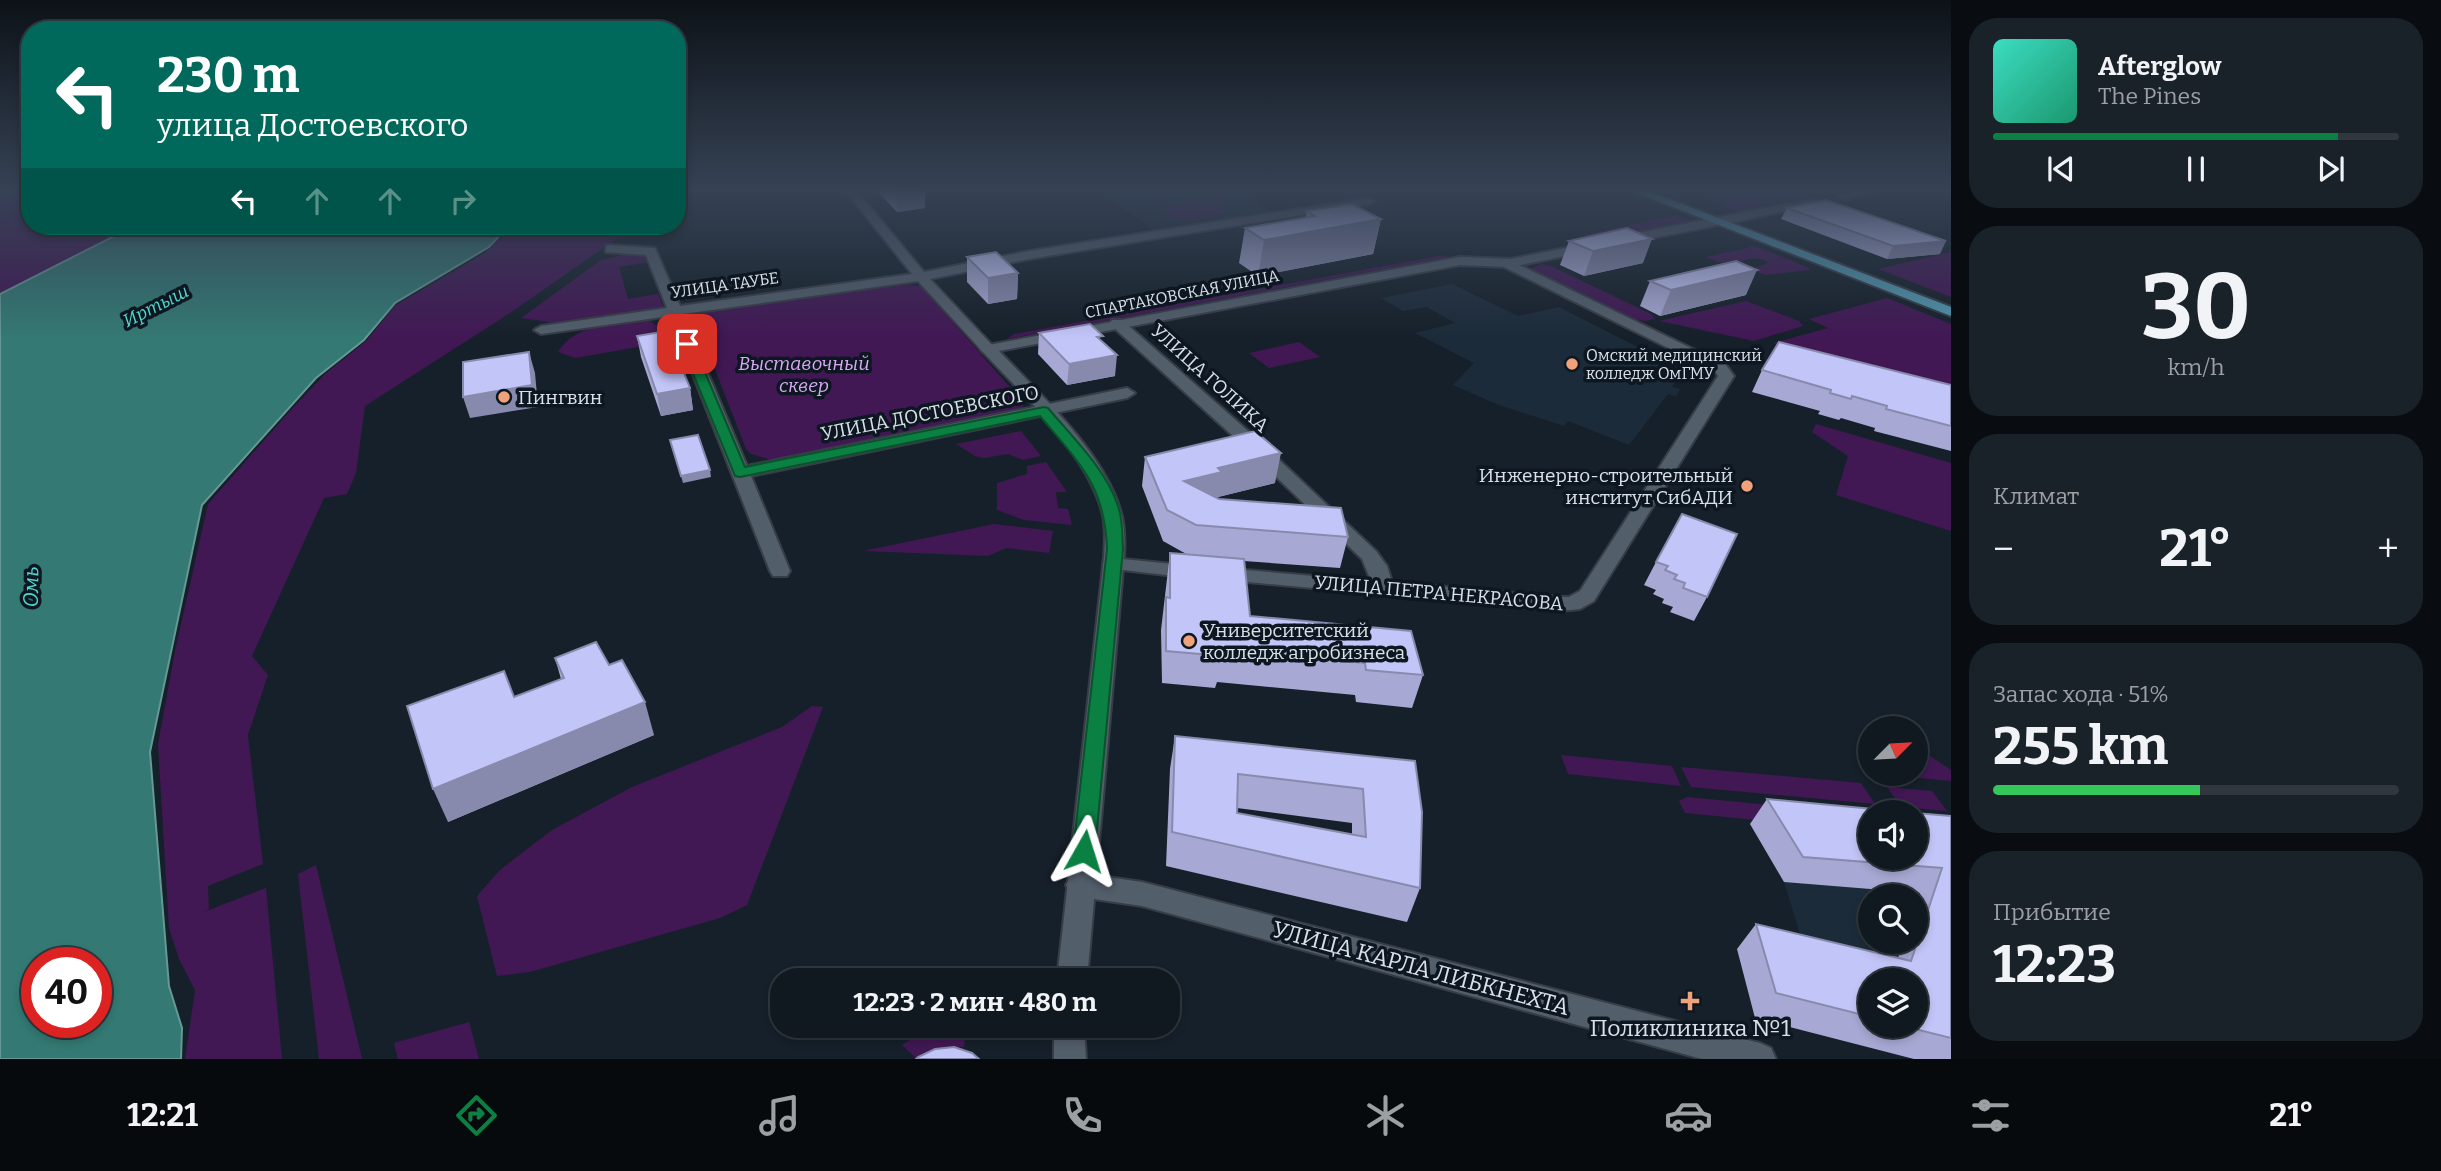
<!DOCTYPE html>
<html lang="ru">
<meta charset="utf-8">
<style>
body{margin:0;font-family:Bitter,serif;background:#192129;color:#f1f3f6;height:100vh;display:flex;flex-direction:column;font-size:26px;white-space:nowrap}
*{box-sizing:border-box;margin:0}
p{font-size:23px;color:#9ca0a5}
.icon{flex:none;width:38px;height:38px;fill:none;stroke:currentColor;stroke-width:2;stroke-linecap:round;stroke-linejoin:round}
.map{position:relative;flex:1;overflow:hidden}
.drawer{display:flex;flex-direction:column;gap:18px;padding:18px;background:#090d12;width:490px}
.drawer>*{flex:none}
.top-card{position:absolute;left:21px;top:21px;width:665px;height:214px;border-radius:28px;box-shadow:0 4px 10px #0003,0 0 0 2px #30373e;background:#00695c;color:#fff;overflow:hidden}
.needle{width:46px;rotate:66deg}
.tools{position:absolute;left:1858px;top:716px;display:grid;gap:14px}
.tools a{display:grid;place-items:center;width:70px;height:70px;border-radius:50%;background:#101820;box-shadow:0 4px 10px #0003,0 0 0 2px #30373e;font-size:35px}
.speed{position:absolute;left:21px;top:947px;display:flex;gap:14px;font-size:35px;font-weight:700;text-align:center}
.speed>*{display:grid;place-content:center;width:91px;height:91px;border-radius:50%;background:#101820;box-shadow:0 4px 10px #0003,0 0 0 2px #30373e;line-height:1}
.speed .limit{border:10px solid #d22;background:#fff;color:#111}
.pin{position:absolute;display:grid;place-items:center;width:60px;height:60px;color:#fff;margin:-30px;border-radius:14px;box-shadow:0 4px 10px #0006}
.me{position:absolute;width:77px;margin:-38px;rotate:6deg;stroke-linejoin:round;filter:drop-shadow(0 0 5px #0008)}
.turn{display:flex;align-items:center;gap:24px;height:147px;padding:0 21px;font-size:32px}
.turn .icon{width:91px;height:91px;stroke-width:2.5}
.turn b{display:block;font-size:49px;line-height:60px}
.lanes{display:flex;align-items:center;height:66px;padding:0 21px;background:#0003;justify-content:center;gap:35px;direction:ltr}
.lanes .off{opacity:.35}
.big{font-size:52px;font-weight:700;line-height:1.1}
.drawer .widget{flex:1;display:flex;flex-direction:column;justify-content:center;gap:10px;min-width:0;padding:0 24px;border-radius:28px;background:#192129}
.drawer .dial{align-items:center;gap:0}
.dial b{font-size:91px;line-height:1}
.song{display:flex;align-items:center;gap:21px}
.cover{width:84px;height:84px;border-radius:10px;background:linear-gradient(135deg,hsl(170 70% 55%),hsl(160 70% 35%))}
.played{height:7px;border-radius:4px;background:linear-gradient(90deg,#0b8043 85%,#30373e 85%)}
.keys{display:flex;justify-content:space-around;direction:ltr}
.heat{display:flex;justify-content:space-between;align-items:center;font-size:38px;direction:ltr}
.charge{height:10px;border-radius:5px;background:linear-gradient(90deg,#34c759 51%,#30373e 0)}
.trip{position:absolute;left:770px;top:968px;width:410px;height:70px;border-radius:28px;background:#101820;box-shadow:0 4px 10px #0003,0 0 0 2px #30373e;font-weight:700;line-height:70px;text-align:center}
.menu{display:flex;height:112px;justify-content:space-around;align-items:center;background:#060a0d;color:#9ca0a5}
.menu .icon{width:49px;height:49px}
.menu .selected{color:#0b8043}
.menu b{font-size:32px;color:#f1f3f6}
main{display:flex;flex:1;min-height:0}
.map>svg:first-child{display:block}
.built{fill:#1c2b3a;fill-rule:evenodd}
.green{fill:#411854}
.water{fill:#347973;stroke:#669896;stroke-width:2;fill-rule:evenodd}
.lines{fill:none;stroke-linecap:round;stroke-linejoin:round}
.minor-casing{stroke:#373d46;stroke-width:4}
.tertiary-casing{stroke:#373d46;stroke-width:4}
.primary-casing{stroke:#373d46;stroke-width:4}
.minor{fill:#535e6b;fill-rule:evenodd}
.tertiary{fill:#535e6b;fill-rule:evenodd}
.primary{fill:#5196ad;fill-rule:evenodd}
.wall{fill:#a7a9d4;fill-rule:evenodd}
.shaded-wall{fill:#888aad}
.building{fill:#c2c5f7;stroke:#888aad;stroke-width:2;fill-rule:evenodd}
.route{fill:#0b8043;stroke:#07532c;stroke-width:2}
.poi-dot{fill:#f0a27a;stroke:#0d1721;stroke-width:2.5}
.labels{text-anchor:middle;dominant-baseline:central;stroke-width:7;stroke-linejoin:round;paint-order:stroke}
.far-street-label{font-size:16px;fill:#dae0e8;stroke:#0d1721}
.far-poi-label{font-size:16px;fill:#dae0e8;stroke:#0d1721;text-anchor:start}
.far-water-label{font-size:18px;font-style:italic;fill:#51d8ce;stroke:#0d1721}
.park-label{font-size:19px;font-style:italic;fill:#d9a8f4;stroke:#0d1721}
.street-label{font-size:19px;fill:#dae0e8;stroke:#0d1721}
.poi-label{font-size:19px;fill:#dae0e8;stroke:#0d1721;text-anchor:start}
.water-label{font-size:21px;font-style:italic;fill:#51d8ce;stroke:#0d1721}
.near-street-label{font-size:23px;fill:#dae0e8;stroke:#0d1721}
.near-poi-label{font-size:23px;fill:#dae0e8;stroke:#0d1721}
</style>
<main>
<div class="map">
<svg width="1951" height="1059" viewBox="0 0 1951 1059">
<rect width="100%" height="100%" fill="#16202a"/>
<g class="built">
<path d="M1098,190H1236L1271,211L1153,230Z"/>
<path d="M1452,284L1518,316L1559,307L1673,365L1680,374L1672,387L1680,389L1676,396L1668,394L1629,445L1568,421L1564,426L1499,405L1453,385L1474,363L1415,333L1455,323L1427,307L1403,311L1381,298Z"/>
<path d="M1750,824L1871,836V858H1916L1951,1059H1914L1755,1018L1737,949L1810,966L1784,882ZM1871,896H1916V942H1871ZM1871,980H1916V1026H1871Z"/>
</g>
<g class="green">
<path d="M0,190H30V226H134L0,294Z"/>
<path d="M1205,190H1217L1228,196L1219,203L1226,210L1224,214L1183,221L1164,213V206L1169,204L1216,200Z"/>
<path d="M1670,190H1841L1758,206L1759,210L1744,213L1718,208L1724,205L1701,195L1688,196Z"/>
<path d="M1677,215L1691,221L1605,238L1583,235Z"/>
<path d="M513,226H635L510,313L365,406L356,473L347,494L324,498L252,656L268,675L248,735L263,864L208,886L209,909L201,913L266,888L282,1059H185L195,990L179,959L169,928L158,744L175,651L208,504L289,412L325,374L366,341L396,305L485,253Z"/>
<path d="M1755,246L1809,268V270L1765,275L1751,269L1766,264L1768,262C1753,253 1743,263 1728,263C1721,263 1712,260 1706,257Z"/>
<path d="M1951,252V297L1878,269Z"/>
<path d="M631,253H646L649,262L619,267L628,299L658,294L664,309L563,324L521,318L601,260Z"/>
<path d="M1444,255L1448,257L1007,339L1014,334Z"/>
<path d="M1542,264L1553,267L1651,314L1655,319L1645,321L1633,319L1529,269Z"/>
<path d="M907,285L921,286L1024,403L1023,407L1013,413L772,460L751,454L746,449L695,318L703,311L813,294Z"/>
<path d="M1887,298L1951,324V399L1773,343L1828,328L1809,319Z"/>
<path d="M1746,301L1799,321L1803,326L1754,341L1659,321Z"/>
<path d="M648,320L668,333L673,341L575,358L558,352C575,323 618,324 648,320Z"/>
<path d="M1299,342L1320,357L1269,368L1249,353Z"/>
<path d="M1816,424L1951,463V531L1836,495L1848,456L1812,432Z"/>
<path d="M1021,431L1041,456L1023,460L1008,454L984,458L975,456L956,444Z"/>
<path d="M1046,462L1067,492H1056L1058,508L1068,509L1072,525L1024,520L997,510V483L1027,474V466Z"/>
<path d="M994,524L1053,531L1049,553L1006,548L988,556L863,551Z"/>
<path d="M812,706L823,707L747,905L720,918L530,972L497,976L477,896L500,870L552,830L632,787L782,727Z"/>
<path d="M1918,748L1951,770V781L1878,774H1916Z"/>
<path d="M1561,755L1672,766L1681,786L1568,774Z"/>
<path d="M1681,767L1861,783L1875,804L1691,787Z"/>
<path d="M1887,787L1932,791L1947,811L1901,807Z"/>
<path d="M1687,797L1871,815V831L1685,813L1679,801Z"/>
<path d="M316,865L362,1059H319L298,874Z"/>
<path d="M469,1022L479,1059H398L394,1043Z"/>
<path d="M966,1026L964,1047H945L917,1059L902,1045L924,1031Z"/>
</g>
<path class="water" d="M134,226H509L489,247L395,303L364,340L316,378L202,505L150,752L169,986L182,1028L181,1059H0V294ZM37,962H96V1022H37Z"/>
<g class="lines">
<g class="minor-casing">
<g id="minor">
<path d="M845,190H856L924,272L1029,251L1369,198L1375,201L1369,204L1029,259L930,279L993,346L996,349L988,354L983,352L918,281L683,314L747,466L1127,388L1135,393L1127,398L751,476L790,571L787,576H773L770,571L670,316L541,334L534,330L541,326L667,308L646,255L606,252V246L610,245L655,248L680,306L912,274Z"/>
<path d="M1860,190H1881L1844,199L1838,196Z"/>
<path d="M1813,199L1817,200V204L1730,223L1724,219L1730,215Z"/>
<path d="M1507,259L1726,365L1734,376L1594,601L1580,609L1561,611L1215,579L1212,574L1215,569L1222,568L1371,581L1362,559L1244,446L1112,326L1110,323L1112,320H1122L1256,438L1376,551L1387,566L1392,582L1561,597H1569L1580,591L1718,376L1715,371L1502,266L1501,263Z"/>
<path d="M1113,558L1192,566L1199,567L1202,572L1199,577L1192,578L1106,568L1103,564L1106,560Z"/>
<path d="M1080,873L1142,882L1760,1043L1771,1048L1776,1059H1702L1142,906L1080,897L1070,893L1066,885L1070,877Z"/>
</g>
</g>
<g class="tertiary-casing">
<g id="tertiary">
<path d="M1730,215L1736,219L1734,222L1622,244L1616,240L1622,236Z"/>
<path d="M1590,243L1596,247L1594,250L1511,267L1460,265L999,351C1040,394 1102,451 1120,509C1125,524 1125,541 1124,557L1087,980H1057L1104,557C1105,541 1106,524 1101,508C1084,451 1023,395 983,352L980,349L983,346L1460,257L1511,259Z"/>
<path d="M1054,1026H1084L1086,1059H1054Z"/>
</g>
</g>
<g class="primary-casing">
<path id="primary" d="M1630,190H1645L1951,307V316Z"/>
</g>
<use href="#minor" class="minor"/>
<use href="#tertiary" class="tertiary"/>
<use href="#primary" class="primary"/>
</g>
<g class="wall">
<path d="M876,190H925V208L897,212Z"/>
<path d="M1787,208L1940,254L1887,259L1781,219Z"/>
<path d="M1307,211L1381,219L1373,254L1258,276L1239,263L1245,228L1306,217Z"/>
<path d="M1569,241L1643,263L1584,276L1560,265Z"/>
<path d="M967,257L1018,273L1017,299L988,304L967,282Z"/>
<path d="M1650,281L1746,295L1660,316L1640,306Z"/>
<path d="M1039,333L1115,376L1067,385L1038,354Z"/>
<path d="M637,336L690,388L693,410L661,416L641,357Z"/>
<path d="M1762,370L1951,385V451L1874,431L1875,428L1841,418L1839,420L1818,414L1820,411L1752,392Z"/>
<path d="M1145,457L1275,483L1218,497V498L1348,537L1340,568L1244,561L1250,616L1423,675L1412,708L1356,702L1355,695L1217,682L1215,688L1162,683L1161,630L1170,553L1188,555L1163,541L1142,486Z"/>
<path d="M1682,514L1707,597L1694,621L1670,612L1673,607L1662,603L1664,599L1653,594L1656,590L1644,585L1656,562Z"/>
<path d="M555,658L609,665L654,735L448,822L514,697L561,679Z"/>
<path d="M1175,736L1415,761L1420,888L1407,922L1166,866L1170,769ZM1237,808L1352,823V835L1237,813Z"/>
<path d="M1767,799L1951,816V1059H1914L1755,1018L1737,949L1756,924L1898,958L1903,942H1916V905L1920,893L1784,882L1750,824ZM1871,980L1916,1026H1871Z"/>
</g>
<g class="shaded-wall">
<path d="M896,190H925V208L897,212Z"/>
<path d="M1381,219L1373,254L1258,276L1264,240Z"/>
<path d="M1652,239L1643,263L1584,276L1593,251Z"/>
<path d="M1946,241L1940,254L1887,259L1893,246Z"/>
<path d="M1757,270L1746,295L1660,316L1671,290Z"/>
<path d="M1018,273L1017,299L988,304V278Z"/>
<path d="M529,352L535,373L538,407L470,418L463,397Z"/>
<path d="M1117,355L1115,376L1067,385L1069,364Z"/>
<path d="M690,388L693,410L661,416L657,394Z"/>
<path d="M1281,453L1275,483L1218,497L1217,502L1184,481L1218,468Z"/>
<path d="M710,470L711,477L683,483L681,476Z"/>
<path d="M645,702L654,735L448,822L433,789Z"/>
</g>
<g class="building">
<path d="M1826,200L1946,241L1893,246L1787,208Z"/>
<path d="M1352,204L1381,219L1264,240L1245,228L1315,216L1307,211Z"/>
<path d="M1627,228L1652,239L1593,251L1569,241Z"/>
<path d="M996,252L1018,273L988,278L967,257Z"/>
<path d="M1736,261L1757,270L1671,290L1650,281Z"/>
<path d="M1090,324L1103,336L1097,337L1117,355L1069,364L1039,333Z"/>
<path d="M667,331L690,388L657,394L637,336Z"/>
<path d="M1779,342L1951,385V426L1886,409L1887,406L1852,396L1851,399L1830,393L1831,390L1762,370Z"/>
<path d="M529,352L532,385L463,397V362Z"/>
<path d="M1255,431L1281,453L1218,468L1222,472L1184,481L1219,499L1341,508L1348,537L1196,525L1167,510L1145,457Z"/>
<path d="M698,435L710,470L681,476L670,440Z"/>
<path d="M1682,514L1737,534L1707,597L1683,588L1685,583L1674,579L1677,575L1665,570L1668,566L1656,562Z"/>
<path d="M1170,553L1244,559L1250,616L1411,631L1423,675L1366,670L1365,663L1221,649L1222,656L1166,651V597L1170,598Z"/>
<path d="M596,642L609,665L622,660L645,702L433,789L407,706L504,671L514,697L564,678L555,658Z"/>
<path d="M1175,736L1415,761L1422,812L1420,888L1172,832ZM1238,774L1363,789L1366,837L1237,813Z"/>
<path d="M1767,799L1905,812H1871V858H1916V813L1951,816V1038L1903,1026H1916V980H1871V1017L1776,993L1756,924L1911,961L1942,868L1803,857Z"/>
<path d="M954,1047L972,1053L979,1059H916L918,1057L935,1049Z"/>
</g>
<linearGradient id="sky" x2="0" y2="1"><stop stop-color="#0c1217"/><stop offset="0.56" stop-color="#364255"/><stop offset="1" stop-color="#364255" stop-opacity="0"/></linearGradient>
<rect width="1951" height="338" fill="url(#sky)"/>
<path class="route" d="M687,341L693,344L745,467L1044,407L1048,408C1073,438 1106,469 1118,506C1123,520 1122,534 1123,549L1095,851L1092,857L1084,860L1076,857L1073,851L1107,549C1105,485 1079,463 1040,416L740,477L735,476L681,344Z"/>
<g class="poi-dot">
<circle cx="1572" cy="364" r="7"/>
<circle cx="504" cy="397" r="7"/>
<circle cx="1747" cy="486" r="7"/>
<circle cx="1189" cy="641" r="7"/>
<path d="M1686.5 990.5h7v7h7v7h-7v7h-7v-7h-7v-7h7z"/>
</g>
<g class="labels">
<g class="far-street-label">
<text transform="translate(725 285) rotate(-8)">УЛИЦА ТАУБЕ</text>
<text transform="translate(1182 294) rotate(-11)">СПАРТАКОВСКАЯ УЛИЦА</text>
</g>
<g class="far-poi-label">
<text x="1586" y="355">Омский медицинский<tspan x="1586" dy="18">колледж ОмГМУ</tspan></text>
</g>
<g class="far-water-label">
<text transform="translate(156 306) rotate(-27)">Иртыш</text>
</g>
<g class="park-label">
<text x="804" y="363">Выставочный<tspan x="804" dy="22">сквер</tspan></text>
</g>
<g class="street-label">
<text transform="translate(1210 378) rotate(42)">УЛИЦА ГОЛИКА</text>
<text transform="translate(930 413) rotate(-11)">УЛИЦА ДОСТОЕВСКОГО</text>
<text transform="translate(1439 593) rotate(5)">УЛИЦА ПЕТРА НЕКРАСОВА</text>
</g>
<g class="poi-label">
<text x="518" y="397">Пингвин</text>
<text x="1733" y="475" text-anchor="end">Инженерно-строительный<tspan x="1733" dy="22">институт СибАДИ</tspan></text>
<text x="1203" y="630">Университетский<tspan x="1203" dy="22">колледж агробизнеса</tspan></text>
</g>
<g class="water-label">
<text transform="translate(31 587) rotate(-89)">Омь</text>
</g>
<g class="near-street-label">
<text transform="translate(1421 968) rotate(15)">УЛИЦА КАРЛА ЛИБКНЕХТА</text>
</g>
<g class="near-poi-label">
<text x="1690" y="1028">Поликлиника №1</text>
</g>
</g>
</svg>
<div class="tools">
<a><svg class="needle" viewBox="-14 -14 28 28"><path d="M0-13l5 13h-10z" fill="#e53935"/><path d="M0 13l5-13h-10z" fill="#9ca0a5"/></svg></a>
<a><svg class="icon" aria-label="sound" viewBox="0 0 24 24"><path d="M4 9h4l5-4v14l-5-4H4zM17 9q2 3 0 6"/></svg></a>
<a><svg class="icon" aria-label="search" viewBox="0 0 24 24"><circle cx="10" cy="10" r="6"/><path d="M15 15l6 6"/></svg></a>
<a><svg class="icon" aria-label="layers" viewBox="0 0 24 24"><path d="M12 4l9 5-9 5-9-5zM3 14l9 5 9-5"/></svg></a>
</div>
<div class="speed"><div class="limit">40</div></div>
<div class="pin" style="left:687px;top:344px;background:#d93025"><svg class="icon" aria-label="arrive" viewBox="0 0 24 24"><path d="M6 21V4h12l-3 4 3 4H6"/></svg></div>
<svg class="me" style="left:1084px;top:851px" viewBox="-20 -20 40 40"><path d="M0-17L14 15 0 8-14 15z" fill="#0b8043" stroke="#fff" stroke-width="4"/></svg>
<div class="trip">12:23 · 2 мин · 480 m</div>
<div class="top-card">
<div class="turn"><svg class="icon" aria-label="left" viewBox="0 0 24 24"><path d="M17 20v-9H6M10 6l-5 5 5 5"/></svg><div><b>230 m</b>улица Достоевского</div></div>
<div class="lanes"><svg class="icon" aria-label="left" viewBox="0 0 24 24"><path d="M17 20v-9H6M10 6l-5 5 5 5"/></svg><svg class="icon off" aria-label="ahead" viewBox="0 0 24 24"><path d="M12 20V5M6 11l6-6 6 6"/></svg><svg class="icon off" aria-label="ahead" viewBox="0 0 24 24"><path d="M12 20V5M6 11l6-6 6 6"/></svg><svg class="icon off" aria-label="right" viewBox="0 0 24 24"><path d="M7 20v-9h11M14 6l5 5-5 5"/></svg></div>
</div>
</div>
<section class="drawer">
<div class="widget">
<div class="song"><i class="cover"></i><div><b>Afterglow</b><p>The Pines</p></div></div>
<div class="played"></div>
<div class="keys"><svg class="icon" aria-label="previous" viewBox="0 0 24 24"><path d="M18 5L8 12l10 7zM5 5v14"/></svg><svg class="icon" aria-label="pause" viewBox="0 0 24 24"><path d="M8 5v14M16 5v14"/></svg><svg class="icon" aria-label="next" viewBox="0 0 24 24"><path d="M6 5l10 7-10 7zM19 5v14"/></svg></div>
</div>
<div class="widget dial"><b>30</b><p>km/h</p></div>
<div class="widget"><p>Климат</p>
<div class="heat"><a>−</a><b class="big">21°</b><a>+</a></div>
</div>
<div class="widget"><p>Запас хода · 51%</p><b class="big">255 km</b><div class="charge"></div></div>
<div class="widget"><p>Прибытие</p><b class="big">12:23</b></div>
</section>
</main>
<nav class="menu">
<b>12:21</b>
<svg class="icon selected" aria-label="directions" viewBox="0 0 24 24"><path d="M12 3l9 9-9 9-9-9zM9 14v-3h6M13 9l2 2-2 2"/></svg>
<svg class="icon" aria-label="music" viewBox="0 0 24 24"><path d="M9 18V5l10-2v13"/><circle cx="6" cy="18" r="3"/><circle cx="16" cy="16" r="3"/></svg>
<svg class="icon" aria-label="phone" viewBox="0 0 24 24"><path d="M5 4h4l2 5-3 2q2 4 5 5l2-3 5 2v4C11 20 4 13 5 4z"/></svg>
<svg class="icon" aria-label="climate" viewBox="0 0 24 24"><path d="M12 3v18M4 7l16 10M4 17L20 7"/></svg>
<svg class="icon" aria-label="car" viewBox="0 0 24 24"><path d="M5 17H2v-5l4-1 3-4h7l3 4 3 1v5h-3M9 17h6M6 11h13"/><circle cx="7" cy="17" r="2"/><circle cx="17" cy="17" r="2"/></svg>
<svg class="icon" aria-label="filters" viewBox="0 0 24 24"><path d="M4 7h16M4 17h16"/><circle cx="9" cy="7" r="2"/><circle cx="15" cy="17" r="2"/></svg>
<b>21°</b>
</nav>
